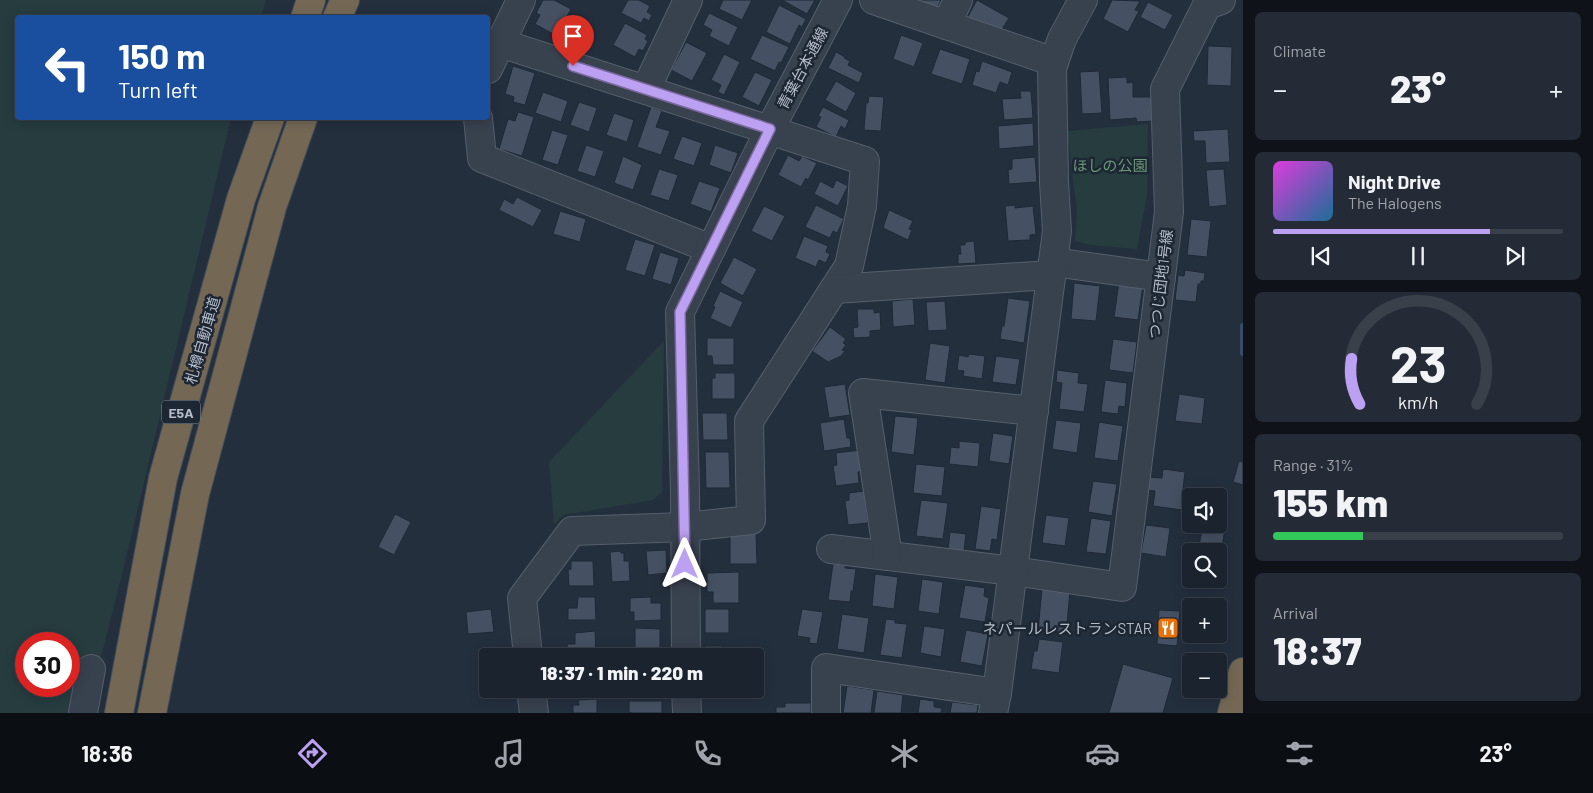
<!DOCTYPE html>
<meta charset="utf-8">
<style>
body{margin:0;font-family:Barlow,"Noto Sans JP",sans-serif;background:#242b36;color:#f1f3f6;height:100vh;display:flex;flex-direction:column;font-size:19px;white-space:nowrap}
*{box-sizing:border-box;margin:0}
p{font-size:16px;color:#a0a4aa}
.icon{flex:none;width:28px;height:28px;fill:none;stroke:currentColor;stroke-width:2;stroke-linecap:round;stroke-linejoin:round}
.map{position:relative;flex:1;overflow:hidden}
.details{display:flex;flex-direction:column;gap:12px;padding:12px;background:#0f1319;width:350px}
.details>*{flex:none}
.guide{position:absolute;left:15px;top:15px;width:475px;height:105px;border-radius:5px;box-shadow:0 2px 12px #0003,0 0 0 1px #39404a;background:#1a4fa0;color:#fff;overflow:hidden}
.fabs{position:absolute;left:1182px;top:488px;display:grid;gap:10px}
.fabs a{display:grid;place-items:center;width:45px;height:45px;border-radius:5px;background:#1b232e;box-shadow:0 2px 12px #0003,0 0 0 1px #39404a;font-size:25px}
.speed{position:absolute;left:15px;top:632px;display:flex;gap:10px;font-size:25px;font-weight:700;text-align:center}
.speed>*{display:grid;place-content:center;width:65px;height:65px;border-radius:50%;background:#1b232e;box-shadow:0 2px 12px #0003,0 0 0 1px #39404a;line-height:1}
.speed .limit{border:8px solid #d22;background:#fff;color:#111}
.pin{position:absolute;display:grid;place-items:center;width:42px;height:42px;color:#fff;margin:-51px -21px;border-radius:50% 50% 50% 0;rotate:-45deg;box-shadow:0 0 5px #0007}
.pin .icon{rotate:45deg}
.me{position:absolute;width:55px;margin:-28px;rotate:0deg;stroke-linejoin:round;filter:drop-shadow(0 0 4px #0008)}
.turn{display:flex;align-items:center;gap:18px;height:105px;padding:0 20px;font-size:22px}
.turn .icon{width:65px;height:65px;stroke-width:2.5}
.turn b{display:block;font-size:35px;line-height:42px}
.big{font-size:38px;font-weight:800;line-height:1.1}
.details .card{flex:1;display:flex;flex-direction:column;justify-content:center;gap:8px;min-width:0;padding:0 18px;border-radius:8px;background:#242b36}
.details .dial{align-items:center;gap:0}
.dial svg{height:130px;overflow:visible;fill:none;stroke:#39404a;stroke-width:7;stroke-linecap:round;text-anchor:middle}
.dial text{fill:#f1f3f6;stroke:none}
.song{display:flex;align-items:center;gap:15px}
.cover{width:60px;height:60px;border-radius:8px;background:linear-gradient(135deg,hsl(300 70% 55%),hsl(200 70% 35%))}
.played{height:5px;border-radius:2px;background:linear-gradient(90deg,#bca0f2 75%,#39404a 75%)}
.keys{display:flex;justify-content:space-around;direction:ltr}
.heat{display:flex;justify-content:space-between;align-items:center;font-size:28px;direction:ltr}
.charge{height:8px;border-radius:4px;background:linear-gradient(90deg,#34c759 31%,#39404a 0)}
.trip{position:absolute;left:479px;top:648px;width:285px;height:50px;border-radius:5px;background:#1b232e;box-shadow:0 2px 12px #0003,0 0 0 1px #39404a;font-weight:800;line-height:50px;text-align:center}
.dock{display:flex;height:80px;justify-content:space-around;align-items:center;background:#0b0e12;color:#a0a4aa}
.dock .icon{width:35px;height:35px}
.dock .active{color:#bca0f2}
.dock b{font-size:22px;color:#f1f3f6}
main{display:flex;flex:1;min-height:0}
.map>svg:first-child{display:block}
.green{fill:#263c3f;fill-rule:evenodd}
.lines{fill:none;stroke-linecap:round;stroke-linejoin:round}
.stream{stroke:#394c67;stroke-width:6}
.building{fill:#455162;stroke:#1f2835}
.minor-casing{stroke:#565f6c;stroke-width:30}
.highway-casing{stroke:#434c59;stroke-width:30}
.minor{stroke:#38414e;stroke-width:28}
.highway{stroke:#746855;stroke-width:28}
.route-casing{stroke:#7a689d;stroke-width:12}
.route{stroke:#bca0f2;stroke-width:9}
.labels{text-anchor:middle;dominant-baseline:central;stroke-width:5;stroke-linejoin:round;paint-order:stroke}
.shield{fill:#1d2633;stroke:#878f9c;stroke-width:1}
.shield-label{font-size:14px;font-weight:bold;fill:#b4bcc9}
.street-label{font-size:15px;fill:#b4bcc9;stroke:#1d2633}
.park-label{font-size:15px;fill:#6b9a76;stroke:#1d2633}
.poi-label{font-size:15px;fill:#b4bcc9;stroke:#1d2633;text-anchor:end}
</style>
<main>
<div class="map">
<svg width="1243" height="713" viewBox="0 0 1243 713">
<rect width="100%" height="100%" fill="#242f3e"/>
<g class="green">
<path d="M0,0H266L261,17L18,18V118H231L127,554L87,713H0ZM26,644H69V686H26Z"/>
<path d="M1148,124L1147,195L1137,249L1090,245L1075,241L1077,211L1067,131Z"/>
<path d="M664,341L662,492L653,500L563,515L554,524L549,462Z"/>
</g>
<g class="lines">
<path class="stream" d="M1243,326V353"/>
</g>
<g class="building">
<path d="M543,0H554L571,9L557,36L535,24L540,15L536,13Z"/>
<path d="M628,0H639L650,6L647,12L652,15L649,21L644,18L641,23L621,13Z"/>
<path d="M723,0H752L742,20L719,9Z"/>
<path d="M782,0H815L807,14Z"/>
<path d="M918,0H941L936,11L917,2Z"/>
<path d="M977,0L1009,18L998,36L967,18Z"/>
<path d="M1112,0L1140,1L1135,10L1139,11L1128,32L1103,19Z"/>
<path d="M1148,2L1173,15L1165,30L1140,17Z"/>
<path d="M779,5L806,19L802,27L799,25L790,44L766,32Z"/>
<path d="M709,13L738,27L729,46L709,36L712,30L703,25Z"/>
<path d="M625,23L647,35L645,39L648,41L643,51L639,49L635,57L613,45Z"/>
<path d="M762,35L789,47L781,63L779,62L775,71L750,59Z"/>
<path d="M901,35L923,43L914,67L893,59Z"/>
<path d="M686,42L707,53L692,81L671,70Z"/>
<path d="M1208,46L1232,47L1231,86L1207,85Z"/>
<path d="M940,49L970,59L962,84L931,74Z"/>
<path d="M836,52L845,57L844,58L850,61L848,65L863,73L859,83L828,68Z"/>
<path d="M724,54L740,62L724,95L718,92L721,85L711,80Z"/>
<path d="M982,61L1012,72L1008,85L1000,82L996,93L972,85L976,71L979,72Z"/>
<path d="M513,66L535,73L525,105L513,102L514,97L505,94Z"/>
<path d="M1099,71L1102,113L1082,114L1080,72Z"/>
<path d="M755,72L772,80L759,106L742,97Z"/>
<path d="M1127,77V83L1133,82V97H1152L1153,121L1137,122L1136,118L1110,120L1108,78Z"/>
<path d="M836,81L856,93L846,112L825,100Z"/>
<path d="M1020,91H1031L1033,118L1004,120L1002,99L1021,98Z"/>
<path d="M543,92L568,101L561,122L535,113Z"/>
<path d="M869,96L884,97L881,131L864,130L866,103H868Z"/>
<path d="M579,102L597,108L589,132L570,125Z"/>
<path d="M651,107L662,111L656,127L670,131L661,155L637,147Z"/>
<path d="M823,107L849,120L845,129L841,126L836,137L816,127L821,117L818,116Z"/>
<path d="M518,112L534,117L522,156L499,149L508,119L515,121Z"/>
<path d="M614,113L634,120L627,142L606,135Z"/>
<path d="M1033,123L1034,146L999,149L998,126Z"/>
<path d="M1228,129L1230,162L1206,163L1205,141H1194L1193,131Z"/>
<path d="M552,130L568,135L558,165L542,160Z"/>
<path d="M682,136L702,143L694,166L673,159Z"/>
<path d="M586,145L604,151L595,177L577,171Z"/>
<path d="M715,145L738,153L731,173L709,165Z"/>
<path d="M788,155L799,161L802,156L817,163L808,180L806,178L801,187L778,175Z"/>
<path d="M623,156L642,165L633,190L614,183Z"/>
<path d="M1035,157L1037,182L1009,184L1008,170L1012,169V159Z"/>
<path d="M659,169L678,175L669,201L650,195Z"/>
<path d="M1224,169L1227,205L1209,207L1206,170Z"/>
<path d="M836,180L848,186L838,206L814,194L820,181L833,188Z"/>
<path d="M699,181L720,188L711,212L690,204Z"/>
<path d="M517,197L542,210L533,227L499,210L504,199L513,204Z"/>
<path d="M816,205L844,219L837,233L833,231L830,238L805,227Z"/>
<path d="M1015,205V208L1033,206L1036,234L1030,235V240L1008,241L1005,206Z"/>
<path d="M764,206L785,216L772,241L751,231Z"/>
<path d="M889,210L913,221L909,229L912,230L908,240L883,228Z"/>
<path d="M560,211L586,219L580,242L553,234Z"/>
<path d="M1191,219L1211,221L1207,257L1187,255Z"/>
<path d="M804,236L828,246L826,252L830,254L826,263L819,260L816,267L795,258Z"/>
<path d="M635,239L655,245L645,276L625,270Z"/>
<path d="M974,241L976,263L958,264V254H961L960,245H965V242Z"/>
<path d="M660,252L679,258L671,285L652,279Z"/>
<path d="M734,257L757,269L743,296L720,283Z"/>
<path d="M1185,270L1205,273L1204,281H1201V284H1198L1196,302L1175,300L1178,275L1184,276Z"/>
<path d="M1119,282L1143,285L1138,320L1114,317Z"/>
<path d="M1074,283L1100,286L1096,321L1071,319Z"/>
<path d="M720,291L743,302L731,328L710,318L715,307L713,306Z"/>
<path d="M1008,298L1030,301L1024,343L1000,339L1002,326H1004Z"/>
<path d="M913,299L915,325L893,327L892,301Z"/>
<path d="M945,301L947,330L928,331L926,302Z"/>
<path d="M857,309H874V313L880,312L881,330L870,331V337L854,338L853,328L858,327Z"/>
<path d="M830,327L846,339L843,343L846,345L842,350L845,351L841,356L828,362L812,351Z"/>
<path d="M707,338H734V365H713L712,356H707Z"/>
<path d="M1113,339L1137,342L1133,373L1109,370Z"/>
<path d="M930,343L950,346L945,383L925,380Z"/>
<path d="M969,354L985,356L982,379L963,376L964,371L957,370L959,355L968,357Z"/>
<path d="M996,356L1020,359L1016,385L992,382Z"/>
<path d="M1057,370L1079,373L1078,383L1088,384L1084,412L1059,409L1062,383L1056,382Z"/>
<path d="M715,373H735V399H712V378H715Z"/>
<path d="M1105,380L1127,383L1125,407L1119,406L1118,414L1101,412Z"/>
<path d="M845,384L850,415L829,418L824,387Z"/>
<path d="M1179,394L1205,398L1202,424L1175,421Z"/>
<path d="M702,413H727L728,440H703Z"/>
<path d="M895,416L918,418L914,455L891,452Z"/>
<path d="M844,419L847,438H850L851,447L824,451L820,423Z"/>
<path d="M1056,420L1081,423L1077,453L1052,449Z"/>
<path d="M1099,422L1123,426L1118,461L1094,458Z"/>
<path d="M993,433L1013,436L1009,464L989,461Z"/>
<path d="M959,441L980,443L978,467L949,464L951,447L959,448Z"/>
<path d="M861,450L863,471L858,472L859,483L836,486L833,466L837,465L836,453Z"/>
<path d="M705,452H729L730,488H706Z"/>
<path d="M1239,461L1243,462V485L1233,482Z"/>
<path d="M916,464L945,467L942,496L913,493Z"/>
<path d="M1163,469L1185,472L1182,497H1184L1182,510L1153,506L1155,491L1147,490L1149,477L1162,478Z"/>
<path d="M1093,481L1117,484L1112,516L1088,512Z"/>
<path d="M864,491L868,523L848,525L845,501L849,500V493Z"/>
<path d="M921,500L948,503L943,539L916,536Z"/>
<path d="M1219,503L1229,505L1219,565V551H1198L1203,524H1219Z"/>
<path d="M981,506L1001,509L997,540L992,539L990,551L975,549Z"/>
<path d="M395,514L411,522L394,555L378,547Z"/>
<path d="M1046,515L1069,518L1065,546L1042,543Z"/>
<path d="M1091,518L1111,521L1106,554L1086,552Z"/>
<path d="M1146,525L1170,528L1166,557L1141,553Z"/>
<path d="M950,532L966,534L964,551L948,549Z"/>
<path d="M730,533H756L757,564H730Z"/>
<path d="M666,550L667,573L648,575L646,551Z"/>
<path d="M621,551V553H624V561H629L630,581L612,582L610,552Z"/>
<path d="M571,561H593L594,586H569L568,570L571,569Z"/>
<path d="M833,564L845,565V568L856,569L853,591H851L850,602L828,600Z"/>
<path d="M739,572V603H713V592H707V573Z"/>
<path d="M875,574L898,577L894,609L872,606Z"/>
<path d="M922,579L943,582L939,614L918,611Z"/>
<path d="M965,585L985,588L984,596L989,598L985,622L959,618Z"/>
<path d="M1042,589L1070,592L1066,633L1038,630Z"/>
<path d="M578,597H595L596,620H568V608H577Z"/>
<path d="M651,597V603H661V620L634,621V612H630V598Z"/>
<path d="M491,609L494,632L468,634L466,612Z"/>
<rect x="705" y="609" width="24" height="24"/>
<path d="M802,609L823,612L817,644L809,643L810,638L797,636Z"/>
<path d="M1159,610L1180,611L1177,646L1157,644Z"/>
<path d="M842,614L869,618L864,653L837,649Z"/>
<path d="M886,619L895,620V623L907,624L902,658L880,655Z"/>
<path d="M924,626L945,629L941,657L920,653Z"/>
<path d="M635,628L660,629V650L649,651L648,654H635Z"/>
<path d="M966,630L988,634L982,666L960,662Z"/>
<path d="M595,631L596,654L568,656L567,644H575V633Z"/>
<path d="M1039,639L1063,642L1059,673L1031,669L1034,651H1037Z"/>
<rect x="705" y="646" width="17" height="10"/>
<path d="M1123,664L1173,678L1163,713H1109Z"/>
<path d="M847,686L874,690L871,713H843Z"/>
<path d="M877,691L903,695L901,713H874Z"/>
<path d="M597,699V713H573V705H579L578,700Z"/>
<path d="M920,699L934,701V707L942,708L941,713H918Z"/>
<path d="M629,701H662V713H632L629,712Z"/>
<path d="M952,702L978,705L977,713H950Z"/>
<path d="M785,703H811V713H776V707H785Z"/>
</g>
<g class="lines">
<g class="minor-casing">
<g id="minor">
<path d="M874,0L1054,62"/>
<path d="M946,25L958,0"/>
<path d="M500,43L865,161L862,206L849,266L749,421L751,520L685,527L572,531L522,598L528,656"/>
<path d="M488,69L521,0"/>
<path d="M646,89L688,0"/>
<path d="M478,118L482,158L711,249"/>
<path d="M1053,262L1161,277"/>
<path d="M834,289L1051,275"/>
<path d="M831,549L1013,571L1122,587L1169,212L1165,89L1207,5L1221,0"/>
<path d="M888,556L863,393L1034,411"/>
<path d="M686,656L685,490L680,312L770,129L838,0"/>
<path d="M531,689L534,713"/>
<path d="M686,689L687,713"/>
<path d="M83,713L91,669"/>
<path d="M826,713V668L997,693"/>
<path d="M993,713L997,693L1057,231L1054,182L1052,68L1062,39L1083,0"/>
</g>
</g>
<g class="highway-casing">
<g id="highway">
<path d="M305,18L311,0"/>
<path d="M337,18L345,0"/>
<path d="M119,713L163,478L241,199L270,118"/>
<path d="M152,713L195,494L272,207L303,118"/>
<path d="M1232,713L1243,672"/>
</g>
</g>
<use href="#minor" class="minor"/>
<use href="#highway" class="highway"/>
</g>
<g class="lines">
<g class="route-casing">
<path id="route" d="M573,66L770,129L680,312L685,564"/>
</g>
<use href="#route" class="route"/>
</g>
<defs>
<g id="restaurant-square" transform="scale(1.125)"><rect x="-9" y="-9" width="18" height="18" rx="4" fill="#e8710a" stroke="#1d2633"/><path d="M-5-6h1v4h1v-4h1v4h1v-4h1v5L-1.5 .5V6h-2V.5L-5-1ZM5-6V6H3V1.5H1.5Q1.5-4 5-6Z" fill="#fff"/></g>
</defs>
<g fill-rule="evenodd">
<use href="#restaurant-square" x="1168" y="628"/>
</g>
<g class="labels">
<rect class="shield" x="162" y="400.5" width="38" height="23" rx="4"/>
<g class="shield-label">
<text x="181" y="412">E5A</text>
</g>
<g class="street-label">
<text transform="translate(802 68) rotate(-62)">青葉台本通線</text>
<text transform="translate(1160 284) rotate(-83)">つつじ団地1号線</text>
<text transform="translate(202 340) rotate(-74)">札樽自動車道</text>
</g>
<g class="park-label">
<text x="1110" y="165">ほしの公園</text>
</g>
<g class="poi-label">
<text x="1152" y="628">ネパールレストランSTAR</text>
</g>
</g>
</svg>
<div class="fabs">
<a><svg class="icon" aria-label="sound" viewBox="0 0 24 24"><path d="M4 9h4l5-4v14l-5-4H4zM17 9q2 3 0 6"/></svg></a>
<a><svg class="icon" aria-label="search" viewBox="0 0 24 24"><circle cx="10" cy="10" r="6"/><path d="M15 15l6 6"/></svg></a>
<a>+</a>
<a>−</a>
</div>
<div class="speed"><div class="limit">30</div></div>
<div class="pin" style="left:573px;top:66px;background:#d93025"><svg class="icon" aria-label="arrive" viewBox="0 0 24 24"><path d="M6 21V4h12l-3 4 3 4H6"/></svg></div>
<svg class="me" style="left:685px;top:564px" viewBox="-20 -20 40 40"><path d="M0-17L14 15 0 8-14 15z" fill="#bca0f2" stroke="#fff" stroke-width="4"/></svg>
<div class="trip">18:37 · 1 min · 220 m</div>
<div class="guide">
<div class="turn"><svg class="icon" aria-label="left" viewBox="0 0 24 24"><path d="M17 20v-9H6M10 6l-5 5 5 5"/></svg><div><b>150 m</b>Turn left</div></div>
</div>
</div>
<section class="details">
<div class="card"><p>Climate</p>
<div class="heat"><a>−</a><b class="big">23°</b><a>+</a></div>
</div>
<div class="card">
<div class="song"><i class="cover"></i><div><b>Night Drive</b><p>The Halogens</p></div></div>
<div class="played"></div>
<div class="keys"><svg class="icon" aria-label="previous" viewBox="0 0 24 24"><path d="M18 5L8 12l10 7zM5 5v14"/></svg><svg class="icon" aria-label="pause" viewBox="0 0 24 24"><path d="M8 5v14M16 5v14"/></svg><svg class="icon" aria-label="next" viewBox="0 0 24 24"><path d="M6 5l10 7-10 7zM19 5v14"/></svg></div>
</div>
<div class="card dial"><svg viewBox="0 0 100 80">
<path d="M14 69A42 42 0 1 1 86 69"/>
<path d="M14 69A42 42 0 0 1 9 41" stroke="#bca0f2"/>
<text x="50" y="56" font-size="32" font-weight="700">23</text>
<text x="50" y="72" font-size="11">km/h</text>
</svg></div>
<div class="card"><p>Range · 31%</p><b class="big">155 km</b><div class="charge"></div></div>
<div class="card"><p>Arrival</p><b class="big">18:37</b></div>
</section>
</main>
<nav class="dock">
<b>18:36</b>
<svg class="icon active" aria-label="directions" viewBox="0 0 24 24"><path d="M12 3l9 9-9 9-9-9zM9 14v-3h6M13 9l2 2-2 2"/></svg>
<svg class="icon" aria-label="music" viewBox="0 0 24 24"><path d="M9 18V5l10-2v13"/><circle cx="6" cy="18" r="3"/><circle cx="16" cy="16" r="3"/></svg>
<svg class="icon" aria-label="phone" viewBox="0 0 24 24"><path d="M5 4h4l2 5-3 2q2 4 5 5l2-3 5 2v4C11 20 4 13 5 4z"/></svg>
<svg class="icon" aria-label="climate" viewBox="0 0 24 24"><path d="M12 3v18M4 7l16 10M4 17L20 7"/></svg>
<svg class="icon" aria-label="car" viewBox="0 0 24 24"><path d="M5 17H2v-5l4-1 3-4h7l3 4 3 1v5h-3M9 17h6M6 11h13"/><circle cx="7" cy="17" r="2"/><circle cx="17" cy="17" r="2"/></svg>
<svg class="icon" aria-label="filters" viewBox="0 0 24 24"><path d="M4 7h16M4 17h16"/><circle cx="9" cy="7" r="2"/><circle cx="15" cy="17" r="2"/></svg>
<b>23°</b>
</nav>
